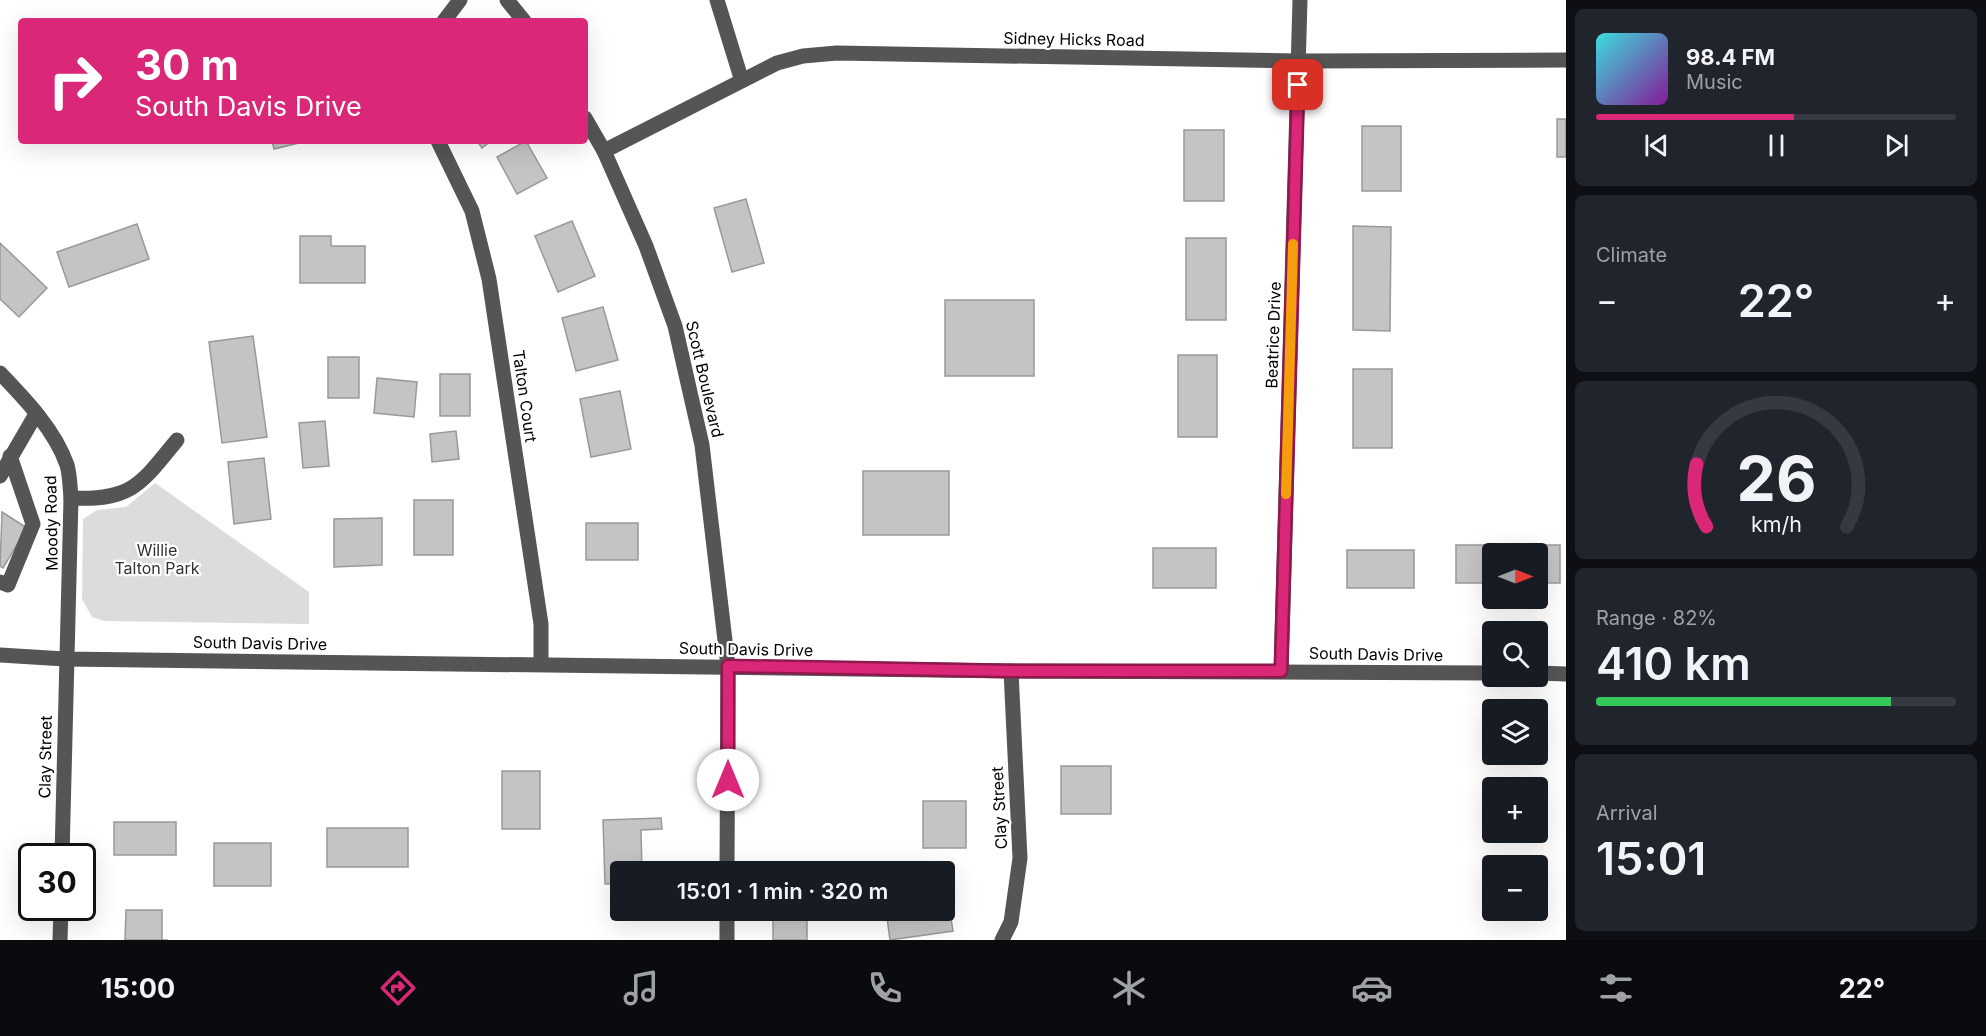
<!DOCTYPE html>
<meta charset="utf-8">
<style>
body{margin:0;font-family:Inter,sans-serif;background:#20242c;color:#f1f3f6;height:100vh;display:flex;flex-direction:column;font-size:22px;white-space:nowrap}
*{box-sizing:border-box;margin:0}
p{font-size:20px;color:#9ea1a6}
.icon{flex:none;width:33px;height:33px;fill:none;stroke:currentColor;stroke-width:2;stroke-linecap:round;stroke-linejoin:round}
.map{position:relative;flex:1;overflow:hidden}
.details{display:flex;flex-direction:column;gap:9px;padding:9px;background:#0d0f14;width:420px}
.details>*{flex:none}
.guide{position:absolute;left:18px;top:18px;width:570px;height:126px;border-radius:6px;box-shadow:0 6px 24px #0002;background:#db2777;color:#fff;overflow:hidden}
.needle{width:39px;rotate:90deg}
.tools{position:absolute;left:1482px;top:543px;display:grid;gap:12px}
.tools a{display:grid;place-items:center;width:66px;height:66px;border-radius:6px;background:#171b24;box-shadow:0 6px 24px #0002;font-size:30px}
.speed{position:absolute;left:18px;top:843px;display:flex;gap:12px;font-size:30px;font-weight:700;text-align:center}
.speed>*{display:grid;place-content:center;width:78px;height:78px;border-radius:50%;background:#171b24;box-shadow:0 6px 24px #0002;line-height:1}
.speed .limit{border:3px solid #111;border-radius:9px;background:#fff;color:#111}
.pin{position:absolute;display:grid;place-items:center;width:51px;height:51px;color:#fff;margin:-26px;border-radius:12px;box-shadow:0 3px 9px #0006}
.me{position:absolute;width:66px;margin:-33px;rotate:0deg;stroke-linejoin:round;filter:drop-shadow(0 0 4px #0008)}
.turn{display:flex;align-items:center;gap:21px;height:126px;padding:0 18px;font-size:27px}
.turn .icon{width:78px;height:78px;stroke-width:2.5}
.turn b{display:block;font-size:42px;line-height:51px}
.big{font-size:45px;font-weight:600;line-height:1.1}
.details .card{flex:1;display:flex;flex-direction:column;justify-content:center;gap:9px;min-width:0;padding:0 21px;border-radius:9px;background:#20242c}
.details .dial{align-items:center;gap:0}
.dial svg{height:156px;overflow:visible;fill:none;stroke:#363941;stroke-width:7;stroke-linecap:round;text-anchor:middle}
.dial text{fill:#f1f3f6;stroke:none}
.song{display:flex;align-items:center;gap:18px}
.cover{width:72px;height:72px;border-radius:9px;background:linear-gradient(135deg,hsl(180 70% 55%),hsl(290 70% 35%))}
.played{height:6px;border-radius:3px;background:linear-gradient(90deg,#db2777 55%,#363941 55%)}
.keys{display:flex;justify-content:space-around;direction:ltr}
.heat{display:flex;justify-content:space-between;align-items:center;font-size:33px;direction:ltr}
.charge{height:9px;border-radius:4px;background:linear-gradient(90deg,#34c759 82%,#363941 0)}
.trip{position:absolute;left:610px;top:861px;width:345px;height:60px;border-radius:6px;background:#171b24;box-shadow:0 6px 24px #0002;font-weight:600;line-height:60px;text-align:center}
.menu{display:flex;height:96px;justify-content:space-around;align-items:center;background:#090b0e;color:#9ea1a6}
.menu .icon{width:42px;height:42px}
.menu .active{color:#db2777}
.menu b{font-size:27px;color:#f1f3f6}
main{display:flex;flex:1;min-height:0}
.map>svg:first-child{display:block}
.green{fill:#dcdcdc}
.building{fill:#c4c4c4;stroke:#999;stroke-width:1.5}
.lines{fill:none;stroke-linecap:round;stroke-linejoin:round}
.minor{stroke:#555;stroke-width:15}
.route-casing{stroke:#8e194d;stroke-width:15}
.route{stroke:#db2777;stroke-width:10}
.slow{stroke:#f59e0b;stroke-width:10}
.labels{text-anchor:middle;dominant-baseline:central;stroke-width:4.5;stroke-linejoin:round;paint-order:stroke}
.street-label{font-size:16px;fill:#000;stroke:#fff}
.park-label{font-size:16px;fill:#333;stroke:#fff}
</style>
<main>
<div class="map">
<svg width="1566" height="940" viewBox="0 0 1566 940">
<rect width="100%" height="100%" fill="#fff"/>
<path class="green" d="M155,483L309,592V624L104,621L92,617L82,599L83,519L97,510L126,507Z"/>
<g class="building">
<rect x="1557" y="119" width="9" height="38"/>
<rect x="1362" y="126" width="39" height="65"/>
<rect x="1184" y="130" width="40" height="71"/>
<path d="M272,141H307L274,149Z"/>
<path d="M477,141H491L482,148Z"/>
<path d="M526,141L547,178L517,194L497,157Z"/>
<path d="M746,199L764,263L732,272L714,208Z"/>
<path d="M572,221L595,276L558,292L535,236Z"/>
<path d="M137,224L149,259L69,287L57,252Z"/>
<path d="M1353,226L1391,227L1390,331L1353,330Z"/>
<path d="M300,236H331V246H365V283H300Z"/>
<rect x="1186" y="238" width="40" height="82"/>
<path d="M0,243L47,288L19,317L0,299Z"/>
<rect x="945" y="300" width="89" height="76"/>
<path d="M603,307L618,360L576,371L562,318Z"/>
<path d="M253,336L267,437L222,443L209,342Z"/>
<rect x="1178" y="355" width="39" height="82"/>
<rect x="328" y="357" width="31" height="41"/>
<rect x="1353" y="369" width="39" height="79"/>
<rect x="440" y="374" width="30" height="42"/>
<path d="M377,378L417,382L414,417L374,413Z"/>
<path d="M620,391L631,449L591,457L580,399Z"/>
<path d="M325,421L329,466L303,468L299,423Z"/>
<path d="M456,431L459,459L432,462L430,434Z"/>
<path d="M264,458L271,519L234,524L228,462Z"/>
<rect x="863" y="471" width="86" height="64"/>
<rect x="414" y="500" width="39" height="55"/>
<path d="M2,512L27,528L3,568L0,566Z"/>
<path d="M382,518V565L334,567V519Z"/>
<rect x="586" y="523" width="52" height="37"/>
<path d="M1456,545H1560V583H1538V554H1492V583H1456Z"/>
<rect x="1153" y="548" width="63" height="40"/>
<rect x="1347" y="550" width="67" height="38"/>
<rect x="1061" y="766" width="50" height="48"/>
<rect x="502" y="771" width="38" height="58"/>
<rect x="923" y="801" width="43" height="47"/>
<path d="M661,818L662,829L641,830L642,872H621V883L605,884L603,820Z"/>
<rect x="114" y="822" width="62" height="33"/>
<rect x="327" y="828" width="81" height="39"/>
<rect x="214" y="843" width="57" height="43"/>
<path d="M946,886L953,931L890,940L886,910H945Z"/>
<path d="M126,910H162V940H168H125Z"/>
<rect x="773" y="910" width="34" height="30"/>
</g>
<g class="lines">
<g class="minor">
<path d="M507,0L524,21"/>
<path d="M717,0L741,78"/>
<path d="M444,21L460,0"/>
<path d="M585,118L604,151L646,246L675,326L702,445L728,666L727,872"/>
<path d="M438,141L472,211L489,279L541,624V664"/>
<path d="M604,151L777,63L803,56L837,53L1299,61L1566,60"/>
<path d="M0,373C25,399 55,430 67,465C70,475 70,488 71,498L62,856"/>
<path d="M0,476L36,414"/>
<path d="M71,498C132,501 141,484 177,440"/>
<path d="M0,582L8,585L33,524L10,456"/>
<path d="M0,655L65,659L1011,671L1492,673"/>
<path d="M1281,671L1300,0"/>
<path d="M1538,673L1566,674"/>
<path d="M60,940L61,908"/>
<path d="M727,940V910"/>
<path d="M1002,940L1011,922L1020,858L1011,671"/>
</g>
</g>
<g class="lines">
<g class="route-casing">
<path id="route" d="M728,780V666L1011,671H1281L1298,85"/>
</g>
<use href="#route" class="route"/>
<path class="slow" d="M1286,494L1293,244"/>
</g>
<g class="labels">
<g class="street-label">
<text transform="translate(1074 39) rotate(1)">Sidney Hicks Road</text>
<text transform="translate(1273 335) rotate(-88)">Beatrice Drive</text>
<text transform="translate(705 379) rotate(77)">Scott Boulevard</text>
<text transform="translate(525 396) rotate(82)">Talton Court</text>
<text transform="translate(51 523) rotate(-91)">Moody Road</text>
<text transform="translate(260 643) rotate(1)">South Davis Drive</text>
<text transform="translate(746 649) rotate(1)">South Davis Drive</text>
<text transform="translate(1376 654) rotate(1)">South Davis Drive</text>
<text transform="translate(45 757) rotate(-89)">Clay Street</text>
<text transform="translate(999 808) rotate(-93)">Clay Street</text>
</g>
<g class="park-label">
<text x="157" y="550">Willie<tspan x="157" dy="18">Talton Park</tspan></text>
</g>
</g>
</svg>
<div class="tools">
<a><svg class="needle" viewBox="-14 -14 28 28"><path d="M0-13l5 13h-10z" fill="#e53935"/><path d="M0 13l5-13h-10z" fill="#9ea1a6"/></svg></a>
<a><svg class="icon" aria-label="search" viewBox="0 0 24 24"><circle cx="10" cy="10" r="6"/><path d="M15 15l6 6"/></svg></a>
<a><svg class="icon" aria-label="layers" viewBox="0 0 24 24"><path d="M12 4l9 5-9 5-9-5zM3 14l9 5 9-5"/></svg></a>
<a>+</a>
<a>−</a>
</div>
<div class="speed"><div class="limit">30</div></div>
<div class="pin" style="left:1298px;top:85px;background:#d93025"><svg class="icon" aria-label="arrive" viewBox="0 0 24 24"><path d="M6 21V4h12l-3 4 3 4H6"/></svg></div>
<svg class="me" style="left:728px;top:780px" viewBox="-20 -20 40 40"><circle r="19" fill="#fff"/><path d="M0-13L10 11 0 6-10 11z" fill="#db2777"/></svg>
<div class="trip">15:01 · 1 min · 320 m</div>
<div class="guide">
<div class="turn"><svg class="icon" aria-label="right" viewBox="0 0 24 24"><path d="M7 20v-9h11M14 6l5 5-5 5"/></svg><div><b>30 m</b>South Davis Drive</div></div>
</div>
</div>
<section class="details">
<div class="card">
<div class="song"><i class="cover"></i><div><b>98.4 FM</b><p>Music</p></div></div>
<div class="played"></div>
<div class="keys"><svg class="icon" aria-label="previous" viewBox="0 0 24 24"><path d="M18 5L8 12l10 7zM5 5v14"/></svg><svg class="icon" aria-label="pause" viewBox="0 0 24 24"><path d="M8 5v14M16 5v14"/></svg><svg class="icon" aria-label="next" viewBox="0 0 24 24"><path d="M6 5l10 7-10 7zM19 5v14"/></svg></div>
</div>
<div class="card"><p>Climate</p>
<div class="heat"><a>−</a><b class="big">22°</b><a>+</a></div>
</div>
<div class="card dial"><svg viewBox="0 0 100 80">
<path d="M14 69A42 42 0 1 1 86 69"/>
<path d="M14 69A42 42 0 0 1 9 37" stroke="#db2777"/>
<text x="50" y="56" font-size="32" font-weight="700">26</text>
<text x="50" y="72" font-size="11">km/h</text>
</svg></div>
<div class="card"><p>Range · 82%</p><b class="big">410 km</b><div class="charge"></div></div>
<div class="card"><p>Arrival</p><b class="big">15:01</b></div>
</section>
</main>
<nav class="menu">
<b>15:00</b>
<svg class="icon active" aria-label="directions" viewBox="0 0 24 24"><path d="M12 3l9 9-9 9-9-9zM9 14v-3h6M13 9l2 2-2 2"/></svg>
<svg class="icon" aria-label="music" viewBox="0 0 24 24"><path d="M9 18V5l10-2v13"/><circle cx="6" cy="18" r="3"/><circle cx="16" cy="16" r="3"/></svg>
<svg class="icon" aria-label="phone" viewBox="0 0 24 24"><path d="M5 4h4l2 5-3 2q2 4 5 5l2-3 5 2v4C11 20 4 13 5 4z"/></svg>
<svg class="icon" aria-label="climate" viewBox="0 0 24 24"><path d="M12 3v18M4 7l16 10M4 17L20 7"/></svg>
<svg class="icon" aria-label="car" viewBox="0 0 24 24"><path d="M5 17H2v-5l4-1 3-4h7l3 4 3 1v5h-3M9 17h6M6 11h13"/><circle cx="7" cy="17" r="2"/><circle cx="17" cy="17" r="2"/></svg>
<svg class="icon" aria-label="filters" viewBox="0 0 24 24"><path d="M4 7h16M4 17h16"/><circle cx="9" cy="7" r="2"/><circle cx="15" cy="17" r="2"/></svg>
<b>22°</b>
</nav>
